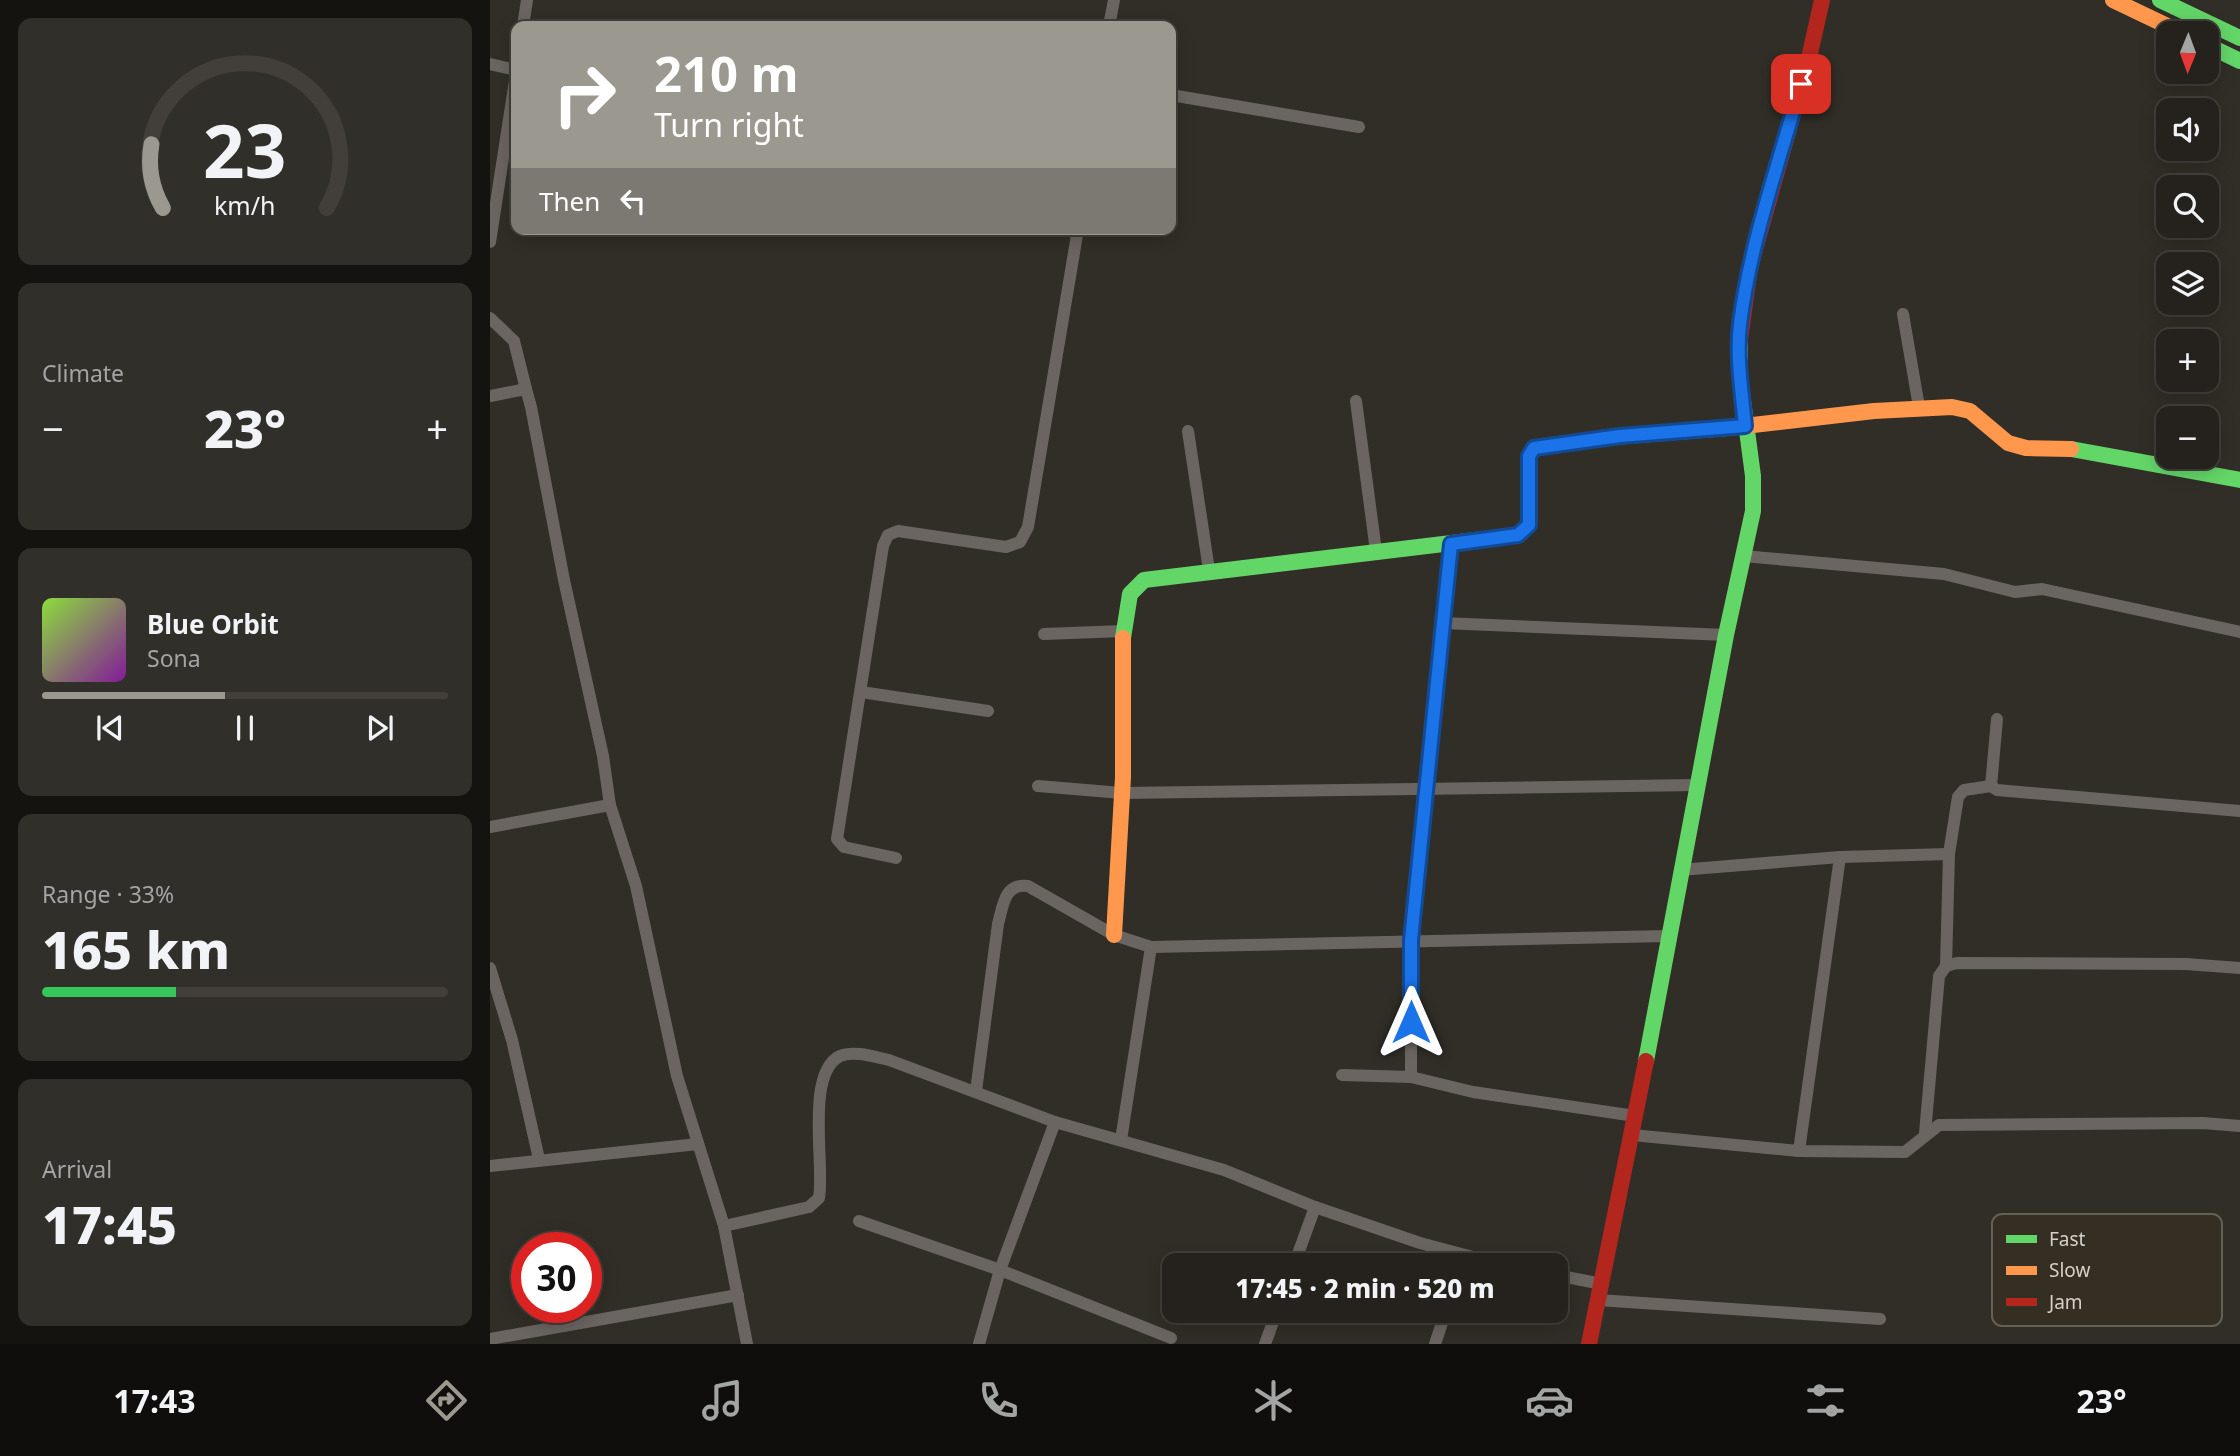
<!DOCTYPE html>
<meta charset="utf-8">
<style>
body{margin:0;font-family:"Noto Sans",sans-serif;background:#312f2a;color:#f1f3f6;height:100vh;display:flex;flex-direction:column;font-size:26px;white-space:nowrap}
*{box-sizing:border-box;margin:0}
p{font-size:23px;color:#a3a4a4}
.icon{flex:none;width:38px;height:38px;fill:none;stroke:currentColor;stroke-width:2;stroke-linecap:round;stroke-linejoin:round}
.map{position:relative;flex:1;overflow:hidden}
.sheet{display:flex;flex-direction:column;gap:18px;padding:18px;background:#141310;width:490px}
.sheet>*{flex:none}
.hud{position:absolute;left:21px;top:21px;width:665px;height:214px;border-radius:14px;box-shadow:0 4px 18px #0003,0 0 0 2px #423f3b;background:#9b9890;color:#fff;overflow:hidden}
.needle{width:46px;rotate:181deg}
.controls{position:absolute;left:1666px;top:21px;display:grid;gap:14px}
.controls a{display:grid;place-items:center;width:63px;height:63px;border-radius:14px;background:#25221d;box-shadow:0 4px 18px #0003,0 0 0 2px #423f3b;font-size:35px}
.speed{position:absolute;left:21px;top:1232px;display:flex;gap:14px;font-size:35px;font-weight:700;text-align:center}
.speed>*{display:grid;place-content:center;width:91px;height:91px;border-radius:50%;background:#25221d;box-shadow:0 4px 18px #0003,0 0 0 2px #423f3b;line-height:1}
.speed .limit{border:10px solid #d22;background:#fff;color:#111}
.pin{position:absolute;display:grid;place-items:center;width:60px;height:60px;color:#fff;margin:-30px;border-radius:14px;box-shadow:0 4px 10px #0006}
.me{position:absolute;width:77px;margin:-38px;rotate:0deg;stroke-linejoin:round;filter:drop-shadow(0 0 5px #0008)}
.turn{display:flex;align-items:center;gap:24px;height:147px;padding:0 28px;font-size:32px}
.turn .icon{width:91px;height:91px;stroke-width:2.5}
.turn b{display:block;font-size:49px;line-height:60px}
.then{display:flex;align-items:center;height:66px;padding:0 28px;background:#0003;gap:14px;font-size:26px}
.big{font-size:52px;font-weight:800;line-height:1.1}
.sheet .widget{flex:1;display:flex;flex-direction:column;justify-content:center;gap:10px;min-width:0;padding:0 24px;border-radius:14px;background:#312f2a}
.sheet .dial{align-items:center;gap:0}
.dial svg{height:182px;overflow:visible;fill:none;stroke:#423f3b;stroke-width:7;stroke-linecap:round;text-anchor:middle}
.dial text{fill:#f1f3f6;stroke:none}
.song{display:flex;align-items:center;gap:21px}
.cover{width:84px;height:84px;border-radius:10px;background:linear-gradient(135deg,hsl(90 70% 55%),hsl(290 70% 35%))}
.played{height:7px;border-radius:4px;background:linear-gradient(90deg,#9b9890 45%,#423f3b 45%)}
.keys{display:flex;justify-content:space-around;direction:ltr}
.heat{display:flex;justify-content:space-between;align-items:center;font-size:38px;direction:ltr}
.charge{height:10px;border-radius:5px;background:linear-gradient(90deg,#34c759 33%,#423f3b 0)}
.trip{position:absolute;left:672px;top:1253px;width:406px;height:70px;border-radius:14px;background:#25221d;box-shadow:0 4px 18px #0003,0 0 0 2px #423f3b;font-weight:800;line-height:70px;text-align:center}
.dock{display:flex;height:112px;justify-content:space-around;align-items:center;background:#0f0e0c;color:#a3a4a4}
.dock .icon{width:49px;height:49px}
.dock .on{color:#9b9890}
.dock b{font-size:32px;color:#f1f3f6}
main{display:flex;flex:1;min-height:0}
.map>svg:first-child{display:block}
.lines{fill:none;stroke-linecap:round;stroke-linejoin:round}
.street{stroke:#6b6561;stroke-width:12}
.fast{stroke:#63d668;stroke-width:16}
.slow{stroke:#ff974d;stroke-width:16}
.jam{stroke:#b3261e;stroke-width:16}
.route-casing{stroke:#114b97;stroke-width:18}
.route{stroke:#1a73e8;stroke-width:12}
.key{fill:#352f23;stroke:#656055;stroke-width:2}
.key-label{font-size:19px;fill:#d4d1c9}
</style>
<main>
<section class="sheet">
<div class="widget dial"><svg viewBox="0 0 100 80">
<path d="M14 69A42 42 0 1 1 86 69"/>
<path d="M14 69A42 42 0 0 1 9 41" stroke="#9b9890"/>
<text x="50" y="56" font-size="32" font-weight="700">23</text>
<text x="50" y="72" font-size="11">km/h</text>
</svg></div>
<div class="widget"><p>Climate</p>
<div class="heat"><a>−</a><b class="big">23°</b><a>+</a></div>
</div>
<div class="widget">
<div class="song"><i class="cover"></i><div><b>Blue Orbit</b><p>Sona</p></div></div>
<div class="played"></div>
<div class="keys"><svg class="icon" aria-label="previous" viewBox="0 0 24 24"><path d="M18 5L8 12l10 7zM5 5v14"/></svg><svg class="icon" aria-label="pause" viewBox="0 0 24 24"><path d="M8 5v14M16 5v14"/></svg><svg class="icon" aria-label="next" viewBox="0 0 24 24"><path d="M6 5l10 7-10 7zM19 5v14"/></svg></div>
</div>
<div class="widget"><p>Range · 33%</p><b class="big">165 km</b><div class="charge"></div></div>
<div class="widget"><p>Arrival</p><b class="big">17:45</b></div>
</section>
<div class="map">
<svg width="1750" height="1344" viewBox="0 0 1750 1344">
<rect width="100%" height="100%" fill="#312e27"/>
<g class="lines">
<g class="street">
<path d="M33,26L37,0"/>
<path d="M619,26L624,0"/>
<path d="M0,64L26,70"/>
<path d="M681,95L869,127"/>
<path d="M0,242L26,74"/>
<path d="M1413,314L1429,407"/>
<path d="M0,318L24,341L36,389"/>
<path d="M0,396L36,389L41,407L74,580L113,756L120,805L146,886L187,1076L234,1226L257,1344"/>
<path d="M866,401L886,551"/>
<path d="M698,431L719,570"/>
<path d="M1253,556L1454,574L1525,592L1552,589L1750,632"/>
<path d="M953,623L1236,635"/>
<path d="M554,634L633,631"/>
<path d="M371,692L498,711"/>
<path d="M548,786L632,793L1207,785"/>
<path d="M1501,786L1507,719"/>
<path d="M0,827L120,805"/>
<path d="M406,858L354,847L347,839L393,546L398,535L408,531L516,547L530,542L538,527L588,229"/>
<path d="M1190,870L1350,857L1459,854"/>
<path d="M1456,966L1467,963L1696,964L1750,968"/>
<path d="M0,968L22,1040L49,1159"/>
<path d="M852,1075L921,1077L983,1092L1145,1116"/>
<path d="M921,1077V940L961,544"/>
<path d="M486,1091L508,924C513,906 514,883 538,886L624,935L661,947L1178,936"/>
<path d="M1435,1133L1449,976L1456,966L1459,854L1468,797L1474,790L1501,786L1507,790L1750,811"/>
<path d="M1142,1135L1309,1151L1415,1152L1449,1125L1713,1123L1750,1126"/>
<path d="M631,1140L661,947"/>
<path d="M1309,1151L1350,857"/>
<path d="M0,1166L208,1144"/>
<path d="M369,1221L510,1270L681,1338"/>
<path d="M234,1226L319,1207L329,1198C335,1166 315,1073 350,1056C364,1050 385,1057 399,1060L565,1122L734,1170L825,1207L930,1243L1013,1265"/>
<path d="M804,1265L825,1207"/>
<path d="M1066,1275L1112,1284"/>
<path d="M1108,1300L1390,1319"/>
<path d="M0,1339L248,1295"/>
<path d="M489,1344L510,1270L565,1122"/>
<path d="M775,1344L787,1311"/>
<path d="M945,1344L956,1311"/>
</g>
<g class="fast">
<path d="M1670,0L1750,38"/>
<path d="M1717,45L1750,61"/>
<path d="M1581,449L1750,480"/>
<path d="M633,638L640,594L654,580L1028,535L1039,525V456L1044,448L1123,437L1237,428"/>
<path d="M1156,1061L1236,635L1263,511V476L1250,378V340"/>
</g>
<g class="slow">
<path d="M1623,0L1692,33"/>
<path d="M1237,428L1384,411L1462,407L1480,411L1518,443L1536,448L1581,449"/>
<path d="M624,935L633,777V638"/>
</g>
<g class="jam">
<path d="M1250,340L1260,267L1319,58L1332,0"/>
<path d="M1099,1344L1156,1061"/>
</g>
</g>
<g class="lines">
<g class="route-casing">
<path id="route" d="M921,1022V940L961,544L1028,535L1039,525V456L1044,448L1130,436L1255,426C1252,393 1246,357 1250,324C1260,243 1289,163 1311,84"/>
</g>
<use href="#route" class="route"/>
</g>
<rect x="1502" y="1214" width="230" height="112" rx="10" class="key"/>
<rect x="1516" y="1235" width="31" height="8" fill="#63d668"/>
<rect x="1516" y="1266" width="31" height="9" fill="#ff974d"/>
<rect x="1516" y="1298" width="31" height="8" fill="#b3261e"/>
<g class="key-label">
<text x="1559" y="1246">Fast</text>
<text x="1559" y="1277">Slow</text>
<text x="1559" y="1309">Jam</text>
</g>
</svg>
<div class="controls">
<a><svg class="needle" viewBox="-14 -14 28 28"><path d="M0-13l5 13h-10z" fill="#e53935"/><path d="M0 13l5-13h-10z" fill="#a3a4a4"/></svg></a>
<a><svg class="icon" aria-label="sound" viewBox="0 0 24 24"><path d="M4 9h4l5-4v14l-5-4H4zM17 9q2 3 0 6"/></svg></a>
<a><svg class="icon" aria-label="search" viewBox="0 0 24 24"><circle cx="10" cy="10" r="6"/><path d="M15 15l6 6"/></svg></a>
<a><svg class="icon" aria-label="layers" viewBox="0 0 24 24"><path d="M12 4l9 5-9 5-9-5zM3 14l9 5 9-5"/></svg></a>
<a>+</a>
<a>−</a>
</div>
<div class="speed"><div class="limit">30</div></div>
<div class="pin" style="left:1311px;top:84px;background:#d93025"><svg class="icon" aria-label="arrive" viewBox="0 0 24 24"><path d="M6 21V4h12l-3 4 3 4H6"/></svg></div>
<svg class="me" style="left:921px;top:1022px" viewBox="-20 -20 40 40"><path d="M0-17L14 15 0 8-14 15z" fill="#1a73e8" stroke="#fff" stroke-width="4"/></svg>
<div class="trip">17:45 · 2 min · 520 m</div>
<div class="hud">
<div class="turn"><svg class="icon" aria-label="right" viewBox="0 0 24 24"><path d="M7 20v-9h11M14 6l5 5-5 5"/></svg><div><b>210 m</b>Turn right</div></div>
<div class="then">Then<svg class="icon" aria-label="left" viewBox="0 0 24 24"><path d="M17 20v-9H6M10 6l-5 5 5 5"/></svg></div>
</div>
</div>
</main>
<nav class="dock">
<b>17:43</b>
<svg class="icon on" aria-label="directions" viewBox="0 0 24 24"><path d="M12 3l9 9-9 9-9-9zM9 14v-3h6M13 9l2 2-2 2"/></svg>
<svg class="icon" aria-label="music" viewBox="0 0 24 24"><path d="M9 18V5l10-2v13"/><circle cx="6" cy="18" r="3"/><circle cx="16" cy="16" r="3"/></svg>
<svg class="icon" aria-label="phone" viewBox="0 0 24 24"><path d="M5 4h4l2 5-3 2q2 4 5 5l2-3 5 2v4C11 20 4 13 5 4z"/></svg>
<svg class="icon" aria-label="climate" viewBox="0 0 24 24"><path d="M12 3v18M4 7l16 10M4 17L20 7"/></svg>
<svg class="icon" aria-label="car" viewBox="0 0 24 24"><path d="M5 17H2v-5l4-1 3-4h7l3 4 3 1v5h-3M9 17h6M6 11h13"/><circle cx="7" cy="17" r="2"/><circle cx="17" cy="17" r="2"/></svg>
<svg class="icon" aria-label="filters" viewBox="0 0 24 24"><path d="M4 7h16M4 17h16"/><circle cx="9" cy="7" r="2"/><circle cx="15" cy="17" r="2"/></svg>
<b>23°</b>
</nav>
